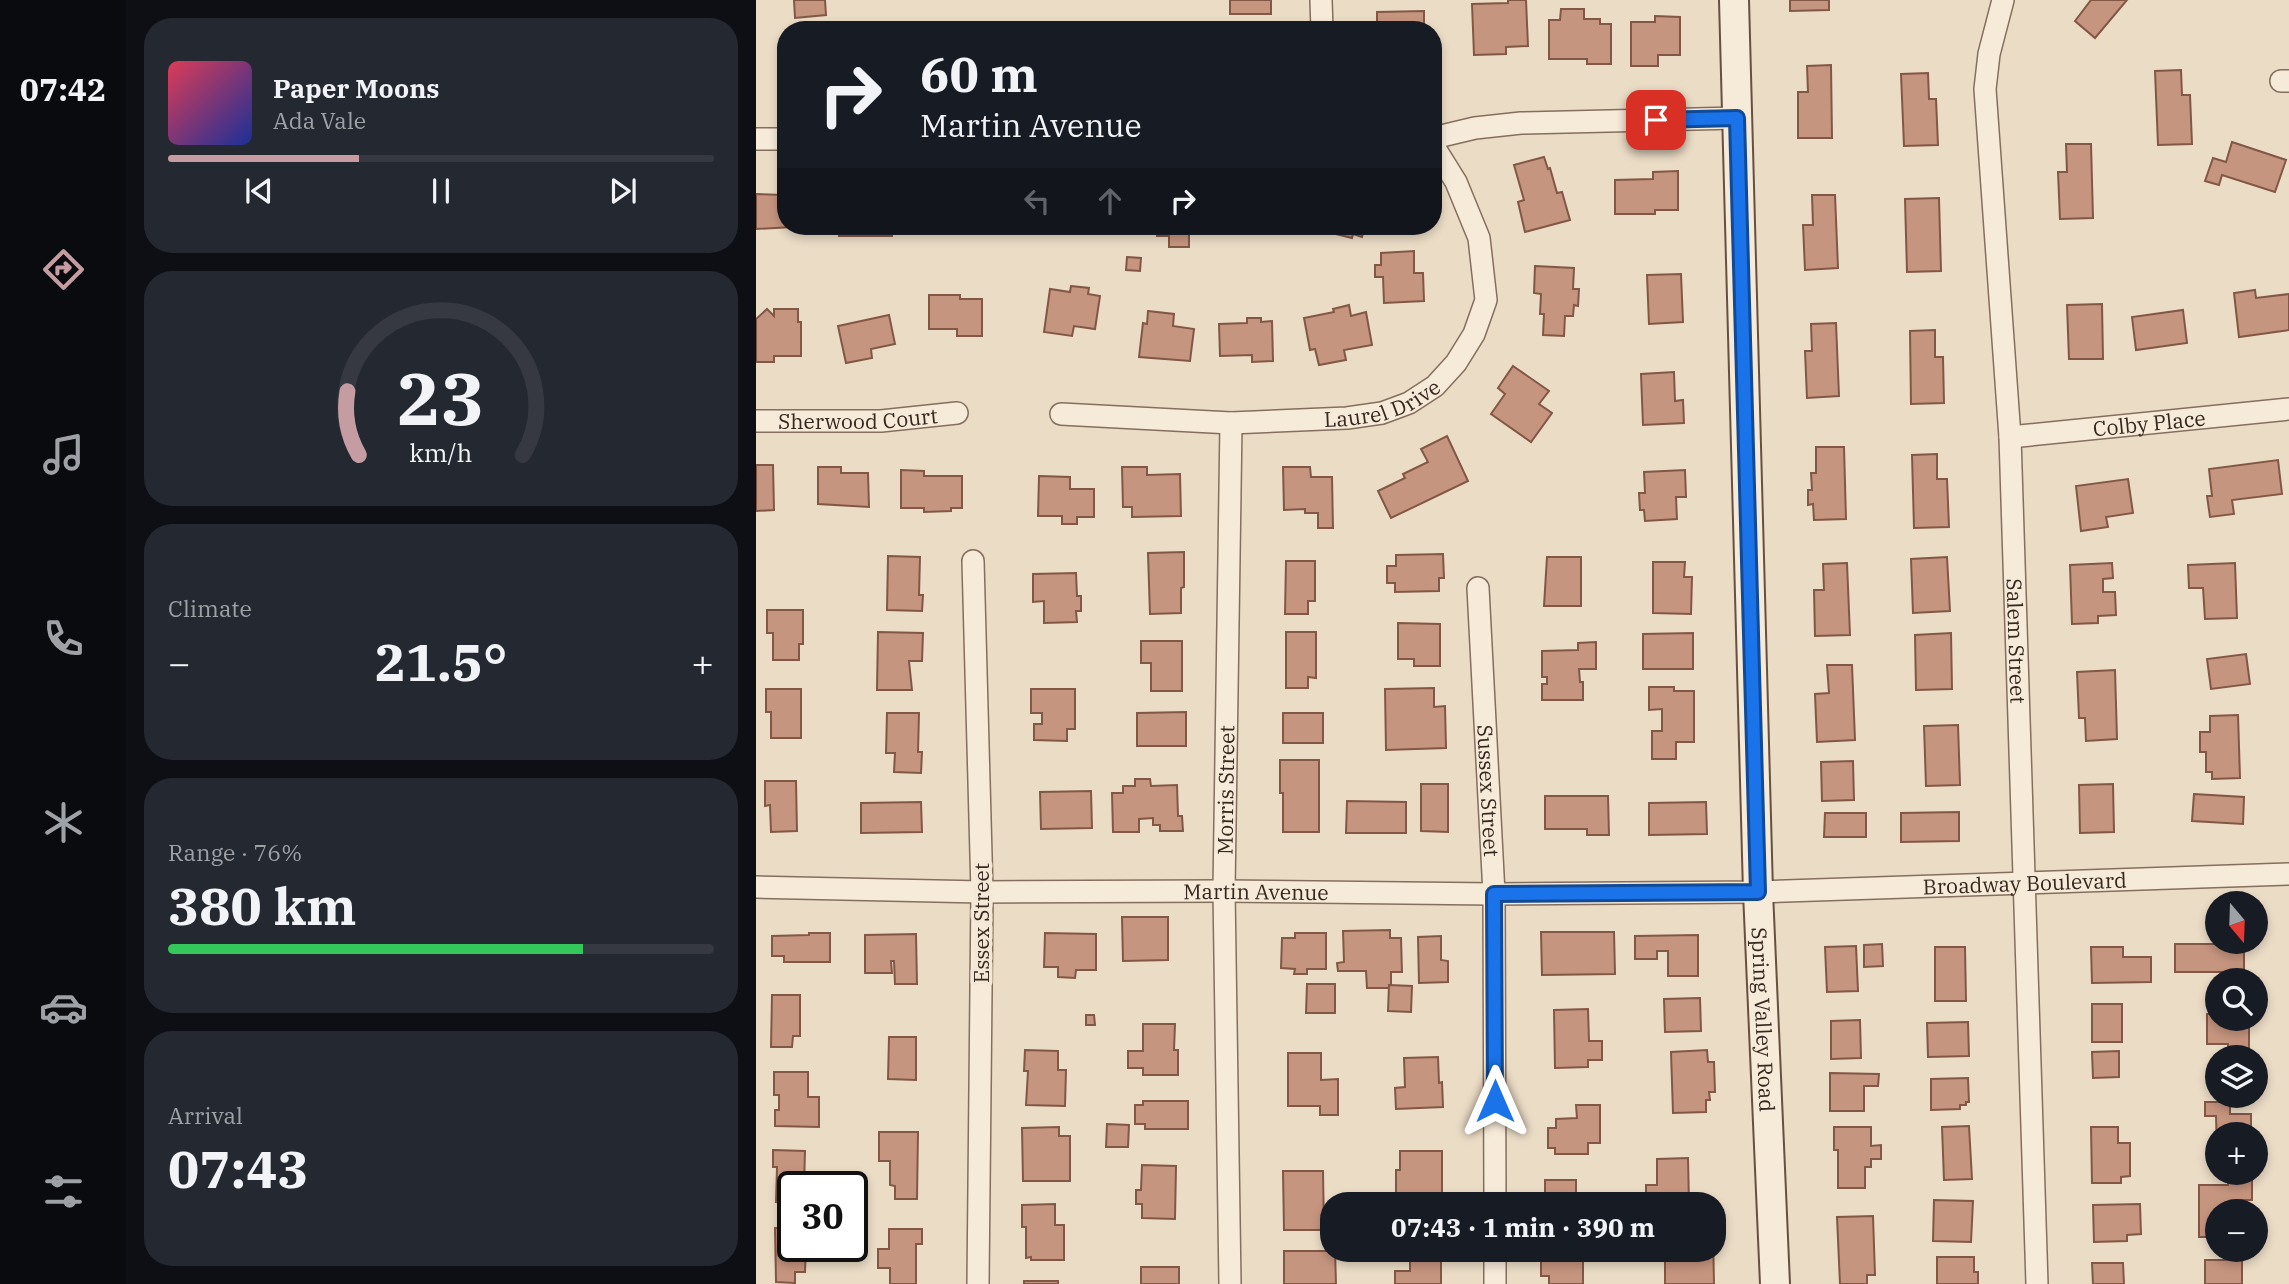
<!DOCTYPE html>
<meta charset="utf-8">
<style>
body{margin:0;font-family:"IBM Plex Serif",serif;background:#242831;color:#f1f3f6;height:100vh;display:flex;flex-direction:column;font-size:26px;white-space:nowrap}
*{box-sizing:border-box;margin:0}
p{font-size:23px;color:#9ea1a6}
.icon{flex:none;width:38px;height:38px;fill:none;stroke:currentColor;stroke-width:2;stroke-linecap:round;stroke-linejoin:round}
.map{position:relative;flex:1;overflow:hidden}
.details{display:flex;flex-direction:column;gap:18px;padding:18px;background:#0d0f14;width:630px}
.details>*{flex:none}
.guide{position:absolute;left:21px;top:21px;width:665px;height:214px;border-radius:28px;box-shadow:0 4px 10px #0003;background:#171b24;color:#f1f3f6;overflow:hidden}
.needle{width:46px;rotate:161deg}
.tools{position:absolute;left:1449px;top:891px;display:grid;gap:14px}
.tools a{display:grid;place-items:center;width:63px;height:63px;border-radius:50%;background:#171b24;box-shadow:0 4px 10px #0003;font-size:35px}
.speed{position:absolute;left:21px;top:1171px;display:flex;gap:14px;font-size:35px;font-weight:700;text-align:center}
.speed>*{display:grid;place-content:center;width:91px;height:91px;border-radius:50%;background:#171b24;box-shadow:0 4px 10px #0003;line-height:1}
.speed .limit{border:4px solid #111;border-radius:10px;background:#fff;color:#111}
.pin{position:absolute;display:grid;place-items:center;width:60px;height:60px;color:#fff;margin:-30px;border-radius:14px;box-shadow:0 4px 10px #0006}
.me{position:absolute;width:77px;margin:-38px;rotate:0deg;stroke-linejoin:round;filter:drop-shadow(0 0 5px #0008)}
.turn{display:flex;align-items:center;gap:24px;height:147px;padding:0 28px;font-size:32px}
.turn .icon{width:91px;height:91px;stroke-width:2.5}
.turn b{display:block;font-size:49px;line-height:60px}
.lanes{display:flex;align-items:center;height:66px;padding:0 28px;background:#0003;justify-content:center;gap:35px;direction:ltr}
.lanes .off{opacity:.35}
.big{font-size:52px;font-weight:700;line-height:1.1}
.details .tile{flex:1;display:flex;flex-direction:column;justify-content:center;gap:10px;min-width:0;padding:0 24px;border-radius:28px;background:#242831}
.details .dial{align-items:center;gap:0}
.dial svg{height:182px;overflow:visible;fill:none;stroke:#363941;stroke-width:7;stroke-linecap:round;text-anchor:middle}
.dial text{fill:#f1f3f6;stroke:none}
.song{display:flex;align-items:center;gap:21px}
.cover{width:84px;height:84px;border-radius:10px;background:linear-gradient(135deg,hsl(350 70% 55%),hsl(230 70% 35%))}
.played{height:7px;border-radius:4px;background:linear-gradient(90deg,#c59ca2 35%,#363941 35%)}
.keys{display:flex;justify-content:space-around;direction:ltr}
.heat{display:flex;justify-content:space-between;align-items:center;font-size:38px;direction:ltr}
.charge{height:10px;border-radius:5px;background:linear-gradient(90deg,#34c759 76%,#363941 0)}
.trip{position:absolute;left:564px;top:1192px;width:406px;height:70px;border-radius:28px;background:#171b24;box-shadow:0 4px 10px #0003;font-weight:700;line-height:70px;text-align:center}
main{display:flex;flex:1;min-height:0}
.menu{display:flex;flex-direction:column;width:126px;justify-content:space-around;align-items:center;background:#090b0e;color:#9ea1a6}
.menu .icon{width:49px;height:49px}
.menu .selected{color:#c59ca2}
.menu b{font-size:32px;color:#f1f3f6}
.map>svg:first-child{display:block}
.building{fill:#c6957f;stroke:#825745;stroke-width:2}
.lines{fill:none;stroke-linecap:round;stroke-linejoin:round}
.street-casing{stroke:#856e5d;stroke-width:24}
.secondary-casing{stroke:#675040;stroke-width:32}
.street{stroke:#f6ead9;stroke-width:21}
.secondary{stroke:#f6ead9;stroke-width:28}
.route-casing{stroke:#114b97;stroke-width:18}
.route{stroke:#1a73e8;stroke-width:12}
.labels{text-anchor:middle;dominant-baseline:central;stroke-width:7;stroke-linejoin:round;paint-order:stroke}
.street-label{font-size:21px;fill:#362820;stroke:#f3e7d5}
</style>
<main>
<nav class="menu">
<b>07:42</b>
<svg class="icon selected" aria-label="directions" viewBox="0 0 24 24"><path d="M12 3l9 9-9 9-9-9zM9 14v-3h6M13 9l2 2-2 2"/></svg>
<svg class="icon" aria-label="music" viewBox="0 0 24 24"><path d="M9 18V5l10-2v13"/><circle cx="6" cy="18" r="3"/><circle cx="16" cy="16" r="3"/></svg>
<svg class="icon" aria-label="phone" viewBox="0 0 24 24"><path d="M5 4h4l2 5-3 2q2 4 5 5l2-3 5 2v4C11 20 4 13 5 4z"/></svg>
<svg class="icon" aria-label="climate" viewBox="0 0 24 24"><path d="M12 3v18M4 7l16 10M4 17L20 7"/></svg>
<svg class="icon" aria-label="car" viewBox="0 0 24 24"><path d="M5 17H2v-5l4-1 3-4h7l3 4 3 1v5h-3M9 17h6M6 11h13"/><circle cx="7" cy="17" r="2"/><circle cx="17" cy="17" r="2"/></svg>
<svg class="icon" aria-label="filters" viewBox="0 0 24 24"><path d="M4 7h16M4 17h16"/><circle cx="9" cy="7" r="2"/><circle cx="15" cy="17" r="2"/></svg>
</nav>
<section class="details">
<div class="tile">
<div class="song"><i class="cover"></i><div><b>Paper Moons</b><p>Ada Vale</p></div></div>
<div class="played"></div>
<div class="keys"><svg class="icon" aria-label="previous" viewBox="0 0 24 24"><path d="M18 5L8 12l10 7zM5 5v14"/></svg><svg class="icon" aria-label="pause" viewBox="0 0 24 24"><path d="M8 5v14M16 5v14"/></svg><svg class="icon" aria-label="next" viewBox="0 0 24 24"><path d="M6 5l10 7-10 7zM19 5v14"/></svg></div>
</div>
<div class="tile dial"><svg viewBox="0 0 100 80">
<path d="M14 69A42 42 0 1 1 86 69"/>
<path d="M14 69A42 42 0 0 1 9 41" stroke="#c59ca2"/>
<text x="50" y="56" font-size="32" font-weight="700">23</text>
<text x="50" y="72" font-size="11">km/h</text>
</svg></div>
<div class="tile"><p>Climate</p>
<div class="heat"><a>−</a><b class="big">21.5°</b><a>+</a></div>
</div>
<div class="tile"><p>Range · 76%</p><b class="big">380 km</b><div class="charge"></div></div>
<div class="tile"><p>Arrival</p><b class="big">07:43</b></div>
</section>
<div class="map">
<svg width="1533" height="1284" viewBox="0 0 1533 1284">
<rect width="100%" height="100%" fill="#ebdcc6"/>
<g class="building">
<path d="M38,0H69L70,15L39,18Z"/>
<rect x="474" y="0" width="41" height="14"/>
<path d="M752,0H770L772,46L750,47V54L718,55L716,4L752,3Z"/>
<path d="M1034,0H1073V10L1034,11Z"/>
<path d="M1335,0H1371L1339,38L1319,21Z"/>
<path d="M805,9H828V19H844V24H855V64H831V59H793V20H804Z"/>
<path d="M668,11V30H621V12Z"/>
<path d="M899,16L924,17V55H902V66H875V22H899Z"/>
<rect x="22" y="47" width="8" height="29"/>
<path d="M1075,65L1076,138H1042V92H1052L1051,66Z"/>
<path d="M1425,70L1426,95H1434L1436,144L1402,145L1399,71Z"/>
<path d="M1172,73L1173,99H1180L1182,145L1148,146L1145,74Z"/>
<path d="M1476,142L1530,160L1519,192L1466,175L1463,185L1449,181L1457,158L1470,162Z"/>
<path d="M1310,144H1335L1337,218L1304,219L1302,172H1311Z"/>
<path d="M788,157L792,169L794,168L801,193L806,192L814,220L769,232L762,202L768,200L758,165Z"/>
<path d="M922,171V210H899V214H859V180L897,179V172Z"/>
<path d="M28,187L30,226H56L0,229V194L28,195Z"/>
<path d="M1056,195H1079L1082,268L1049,270L1047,225H1057Z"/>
<path d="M1183,198L1185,271L1151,272L1149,199Z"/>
<path d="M84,226H136V236H83Z"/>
<rect x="173" y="226" width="63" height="1"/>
<path d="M379,226H433V247H413V236H401V232H379Z"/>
<path d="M464,226H518L498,227V230H464Z"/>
<path d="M570,226H609L606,237L597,234L596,238L580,234L582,229Z"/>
<path d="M658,251V273H667L668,301L628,303L627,277H619V265H625V253Z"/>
<path d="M371,257L385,258L384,271L370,270Z"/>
<path d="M779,266L818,268L817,289H823L822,306L818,305L817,316H809L808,336L787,335L788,314H784L785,294L778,293Z"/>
<path d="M925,274L927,322L893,324L891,275Z"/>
<path d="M315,286L333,288L332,294L344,296L339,329L318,326L316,336L288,332L294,289L314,292Z"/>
<path d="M1499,290L1500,298L1533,294V330L1483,337L1478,293Z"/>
<path d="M173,295H204V299H226V336H201V329H173Z"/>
<path d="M1346,304L1347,359H1313L1311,305Z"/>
<path d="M593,305L595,316L610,312L616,345L588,350L590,360L563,365L559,349L554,350L548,318L578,312L577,309Z"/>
<path d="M11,309L18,316V309H42V322H45V356H18V362H0V319Z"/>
<path d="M1427,310L1431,343L1380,350L1376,317Z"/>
<path d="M392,311L418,314L417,326L438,329L434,361L383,357L387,323L391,324Z"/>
<path d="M133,315L139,344L115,349L116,358L90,363L82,326Z"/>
<path d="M491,318H505V322L516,321L517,361L496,362V355L464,356L463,324L491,323Z"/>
<path d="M1080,323L1083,396L1051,398L1049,351H1056L1055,324Z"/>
<path d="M1179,330V357H1187L1188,403L1155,404L1154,331Z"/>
<path d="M757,366L793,391L783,404L796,413L775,442L735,414L749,394L742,388Z"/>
<path d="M918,372L919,401L927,400L928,423L887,425L885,374Z"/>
<path d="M691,436L712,481L635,518L622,491L649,478L647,474L672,462L665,449Z"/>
<path d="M1060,447H1088L1090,519L1058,520L1057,504L1052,505V490H1056L1055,473H1060Z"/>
<path d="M1181,454V479H1191L1193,527L1158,528L1156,455Z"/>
<path d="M1522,460L1526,494L1476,500L1478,514L1454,517L1451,496H1456L1453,469Z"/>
<path d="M0,465H17L18,510L0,511Z"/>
<path d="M62,467H85V473H112L113,507L62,504Z"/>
<path d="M366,467H391V475L424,474L425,516L376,517V507H367Z"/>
<path d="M527,467H554L555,477H576L577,528H562V513H549V509L528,510Z"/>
<path d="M145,470L168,471V476H206V508H195V511L168,512V508H145Z"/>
<path d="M929,470L930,497H920L921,519L889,521L888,510H884L883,493H889L888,472Z"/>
<path d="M283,476L314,477V489H338V517H321V524H306V516H282Z"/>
<path d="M1372,479L1377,513L1350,517L1352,527L1325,531L1320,486Z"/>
<path d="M428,552V587L425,588V613L394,614L392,553Z"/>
<path d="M687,554L688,578H683V591L639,592V583H631V566H640V555Z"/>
<path d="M132,556L164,557L163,595H167L166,611L131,610Z"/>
<path d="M791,557H825V606H788Z"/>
<path d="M1191,557L1194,611L1157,613L1155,559Z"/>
<path d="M530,561H559V601H552V614H529Z"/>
<path d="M897,562H929L928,577H936L935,614L897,613Z"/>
<path d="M1091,563L1094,635L1059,636L1058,590H1068L1067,564Z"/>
<path d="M1356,563L1357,578L1347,579V592H1359L1360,615L1342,616V623L1316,624L1314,565Z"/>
<path d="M1479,563L1481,618L1449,619L1447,588H1433L1432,565Z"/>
<path d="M320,573L321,596H325V611H320L321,622L288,623V601L277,602V574Z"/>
<path d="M11,610H47V644H43V660H17V633H11Z"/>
<path d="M642,623L684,624V666H658V659H642Z"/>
<path d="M122,632L167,633L166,661H153L156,690H121Z"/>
<path d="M530,632H560V678L552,677V688H530Z"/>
<path d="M937,633V669H887V634Z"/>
<path d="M1195,633L1196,689L1160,690L1159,635Z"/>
<path d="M385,641H426V691H395V663H385Z"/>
<path d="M840,642V669H823L824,682H827V700H786V684H791V677H786V651L822,650V643Z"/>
<path d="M1490,654L1494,684L1455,689L1451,659Z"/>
<path d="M1071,665H1096L1099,740L1061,742L1059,694L1073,693Z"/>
<path d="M1359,670L1361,739L1330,741L1329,718H1323L1321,672Z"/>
<path d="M893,687H918V691H938V742H920V759H896V731H906V709L893,710Z"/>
<path d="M678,688V707L689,706L690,748L630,750L629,689Z"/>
<path d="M10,689H45V738H15V712H10Z"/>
<path d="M275,689H319V729H311V741L278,740V724H286V713H275Z"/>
<path d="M430,712V746H381V713Z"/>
<path d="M131,713H163L162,752H166L165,773L138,772L139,753H130Z"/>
<rect x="527" y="713" width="40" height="30"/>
<path d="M1482,715L1484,778L1456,779V772H1450V752H1444V732H1454V716Z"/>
<path d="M1202,725L1204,785L1170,786L1168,726Z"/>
<path d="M524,760H563V832H527V793H524Z"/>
<path d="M1097,761L1098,800L1066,801L1065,762Z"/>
<path d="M379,779H394L395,786L421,785L422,816H426L427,831H404V825H397V818L383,819V832H357L356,793H367V786H379Z"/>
<path d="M9,781H40L41,831L15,832L14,805L9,806Z"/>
<path d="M665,784H692V832L665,831Z"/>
<path d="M1357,784L1358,832L1324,833L1323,785Z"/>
<path d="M335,791L336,828L285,829L284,792Z"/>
<path d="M1438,794L1488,797L1487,824L1436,821Z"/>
<path d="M789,796H852L853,835H831V829H789Z"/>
<path d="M591,801L650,802V833H590Z"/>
<path d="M165,802L166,832L105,833V803Z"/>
<path d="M950,802L951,834L893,835V803Z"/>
<path d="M1203,812V841L1145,842V813Z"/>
<path d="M1069,813H1110V837H1068Z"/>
<path d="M366,917H412V960L367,961Z"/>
<path d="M634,930V938H645L646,972H635V988H611L610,971H582L581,963L588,962L587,931Z"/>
<path d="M785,932H858L859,974L786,975Z"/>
<path d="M53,933H74V962H28V956H16V936L53,935Z"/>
<path d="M289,933L340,934V970H320L319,978L302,977V967H288Z"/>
<path d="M539,933H570V969H551V974H538L539,969L525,968L526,938H539Z"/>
<path d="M160,934L161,984H139L138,961H135L136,973H109V935Z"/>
<path d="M942,935V976H912V951H901V959H879V936Z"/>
<path d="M685,936V960L692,961V982L663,983L662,937Z"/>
<path d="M1126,944L1127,966L1108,967V945Z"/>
<rect x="1419" y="944" width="69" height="28"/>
<path d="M1100,946L1102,991L1071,992L1069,947Z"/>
<path d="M1179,947H1209L1210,1001H1179Z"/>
<path d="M1335,947H1367V957H1395V982L1336,983Z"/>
<path d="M551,984H579V1013H550Z"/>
<path d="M633,985L656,986L655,1012L632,1011Z"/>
<path d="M16,995H44V1036H37L36,1047H15Z"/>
<path d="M944,998L945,1031L909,1032L908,999Z"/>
<rect x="1336" y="1004" width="30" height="38"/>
<path d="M832,1009L833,1041H846V1060H832V1067L799,1068L798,1010Z"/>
<path d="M1451,1014H1461V1018H1493V1057H1472V1044H1451Z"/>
<path d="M330,1015H338L339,1025H330Z"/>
<path d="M1104,1020L1105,1058L1075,1059V1021Z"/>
<path d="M1212,1022L1213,1056L1172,1057L1171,1023Z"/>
<path d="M387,1024H419L418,1050H422V1075H387V1068H372V1051H387Z"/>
<path d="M133,1037H160V1080L132,1079Z"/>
<path d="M269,1050L302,1051V1070H310L309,1106L270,1105L272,1071H268Z"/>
<path d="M951,1050L952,1062H958L959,1092H953L954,1100H950V1112L917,1113L915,1052Z"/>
<path d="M1363,1051V1077L1337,1078L1336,1052Z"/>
<path d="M532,1053H565V1080L582,1079V1115H564V1106H532Z"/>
<path d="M682,1057L683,1083L686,1082L687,1107L640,1109L639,1088L649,1087L648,1058Z"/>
<path d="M18,1072H52V1097H63V1127L19,1126V1110H23V1095H18Z"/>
<path d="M1074,1073L1123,1074L1122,1086H1108V1111H1074Z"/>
<path d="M1212,1078L1213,1102H1210V1105H1204V1109L1175,1110V1079Z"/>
<path d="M387,1101H432V1129H389V1124H379V1105H387Z"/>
<path d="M1449,1102H1474V1114H1495V1134H1461V1152L1460,1116H1449Z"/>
<path d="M820,1105H844V1143H832V1154H799V1148H792V1128H800V1119L821,1118Z"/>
<path d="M351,1124L373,1125L372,1147H350Z"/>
<path d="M1213,1126L1216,1179L1188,1180L1186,1127Z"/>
<path d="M303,1127V1136H314V1181H267L266,1128Z"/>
<path d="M1078,1127H1115V1146L1125,1145V1159H1115V1167H1109V1188H1082V1150H1078Z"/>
<path d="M1335,1127H1362V1143H1374V1176L1365,1177V1183H1336Z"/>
<path d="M123,1132H162L161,1199H139V1186L134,1185V1161H123Z"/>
<path d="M17,1150L49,1151L48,1186H37V1203L20,1202L21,1167H17Z"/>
<path d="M644,1151H686V1197L680,1196V1204H643V1194H640V1170H644Z"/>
<path d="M932,1158L933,1204H890V1185H901V1159Z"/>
<path d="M386,1165L420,1166L419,1219L386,1218V1204H380V1190H385Z"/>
<path d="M527,1171H567L568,1230H528Z"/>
<path d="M1472,1175H1496V1200H1482V1211H1461V1237H1443V1185H1472Z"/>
<rect x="789" y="1180" width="31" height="24"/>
<path d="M1178,1200L1217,1201L1215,1242L1177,1241Z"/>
<path d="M299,1204V1225H308V1260H275V1257L270,1258V1227H266V1205Z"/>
<path d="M1384,1204L1385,1234L1371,1235V1241L1338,1242L1337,1205Z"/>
<path d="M1117,1216L1119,1275H1111V1284H1084L1081,1217Z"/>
<path d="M19,1228H37V1246H50L49,1272H39V1283L20,1282Z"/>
<path d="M133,1229H166V1244H160V1284H134V1268H122V1249H133Z"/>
<path d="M957,1233L958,1284H909V1251L957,1250Z"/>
<path d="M528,1251H579L580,1284H528Z"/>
<path d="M654,1256H685V1284H639V1271H654Z"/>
<path d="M785,1256H827V1284H793V1276H785Z"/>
<path d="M1181,1257H1218V1272H1222V1284H1181Z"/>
<rect x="1449" y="1260" width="37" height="24"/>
<path d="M1336,1263H1367L1368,1284H1337Z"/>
<rect x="385" y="1267" width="38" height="17"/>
<rect x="268" y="1281" width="34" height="3"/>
</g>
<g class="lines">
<g class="street-casing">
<g id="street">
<path d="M565,0L566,30"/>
<path id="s1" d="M1247,0L1233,54L1229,89L1254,437L1281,1284"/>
<path d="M1525,81H1533"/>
<path d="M677,138L719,128L765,123L981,118"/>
<path d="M0,139H30"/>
<path id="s2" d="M305,414L475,423L591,418L626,413L653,403L679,386L700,363L718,334L730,300L723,238L700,182L677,145"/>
<path id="s3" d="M0,421H125L201,413"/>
<path id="s4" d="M1254,437L1533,409"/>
<path d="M217,561L226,892L222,1284"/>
<path id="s5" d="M722,588L738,894L739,1204"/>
<path id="s6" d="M0,887L226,892L468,891L738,894L1002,892L1533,874"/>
<path d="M739,1250V1284"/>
<path id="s7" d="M474,1284L468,891L475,423"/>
</g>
</g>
<g class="secondary-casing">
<g id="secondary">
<path id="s8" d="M978,0L1002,892L1019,1284"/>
</g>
</g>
<use href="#street" class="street"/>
<use href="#secondary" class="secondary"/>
</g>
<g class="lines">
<g class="route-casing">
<path id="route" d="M739,1101L738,894L1002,892L981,118L900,120"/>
</g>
<use href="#route" class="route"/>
</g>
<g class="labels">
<g class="street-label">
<text stroke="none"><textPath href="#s2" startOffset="324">Laurel Drive</textPath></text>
<text stroke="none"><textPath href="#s3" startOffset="102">Sherwood Court</textPath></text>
<text stroke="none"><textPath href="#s4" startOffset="140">Colby Place</textPath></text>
<text stroke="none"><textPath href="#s1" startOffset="644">Salem Street</textPath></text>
<text stroke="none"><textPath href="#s7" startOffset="494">Morris Street</textPath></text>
<text stroke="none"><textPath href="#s5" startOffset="203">Sussex Street</textPath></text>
<text stroke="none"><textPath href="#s6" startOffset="1269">Broadway Boulevard</textPath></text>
<text stroke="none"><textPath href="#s6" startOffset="500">Martin Avenue</textPath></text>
<text transform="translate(225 923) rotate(-90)">Essex Street</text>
<text stroke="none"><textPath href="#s8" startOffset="1020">Spring Valley Road</textPath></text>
</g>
</g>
</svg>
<div class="tools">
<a><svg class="needle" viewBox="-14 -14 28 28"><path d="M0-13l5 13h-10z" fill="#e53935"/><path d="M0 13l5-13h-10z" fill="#9ea1a6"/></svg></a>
<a><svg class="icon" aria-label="search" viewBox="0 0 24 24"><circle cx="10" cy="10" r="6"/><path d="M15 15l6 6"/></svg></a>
<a><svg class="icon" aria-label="layers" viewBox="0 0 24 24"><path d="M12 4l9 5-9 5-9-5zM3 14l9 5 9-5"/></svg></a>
<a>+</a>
<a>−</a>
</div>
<div class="speed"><div class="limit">30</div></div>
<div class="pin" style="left:900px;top:120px;background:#d93025"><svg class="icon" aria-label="arrive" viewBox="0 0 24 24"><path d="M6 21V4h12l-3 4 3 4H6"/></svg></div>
<svg class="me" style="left:739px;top:1101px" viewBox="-20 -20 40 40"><path d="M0-17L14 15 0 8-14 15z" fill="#1a73e8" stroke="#fff" stroke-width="4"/></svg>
<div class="trip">07:43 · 1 min · 390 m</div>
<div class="guide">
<div class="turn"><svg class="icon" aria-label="right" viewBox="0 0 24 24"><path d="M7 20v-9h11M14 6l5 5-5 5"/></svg><div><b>60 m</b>Martin Avenue</div></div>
<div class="lanes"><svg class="icon off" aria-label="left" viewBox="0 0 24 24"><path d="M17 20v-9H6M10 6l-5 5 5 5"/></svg><svg class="icon off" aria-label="ahead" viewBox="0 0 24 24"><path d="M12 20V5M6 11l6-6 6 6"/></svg><svg class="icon" aria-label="right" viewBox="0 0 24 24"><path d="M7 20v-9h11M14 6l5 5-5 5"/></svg></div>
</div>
</div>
</main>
